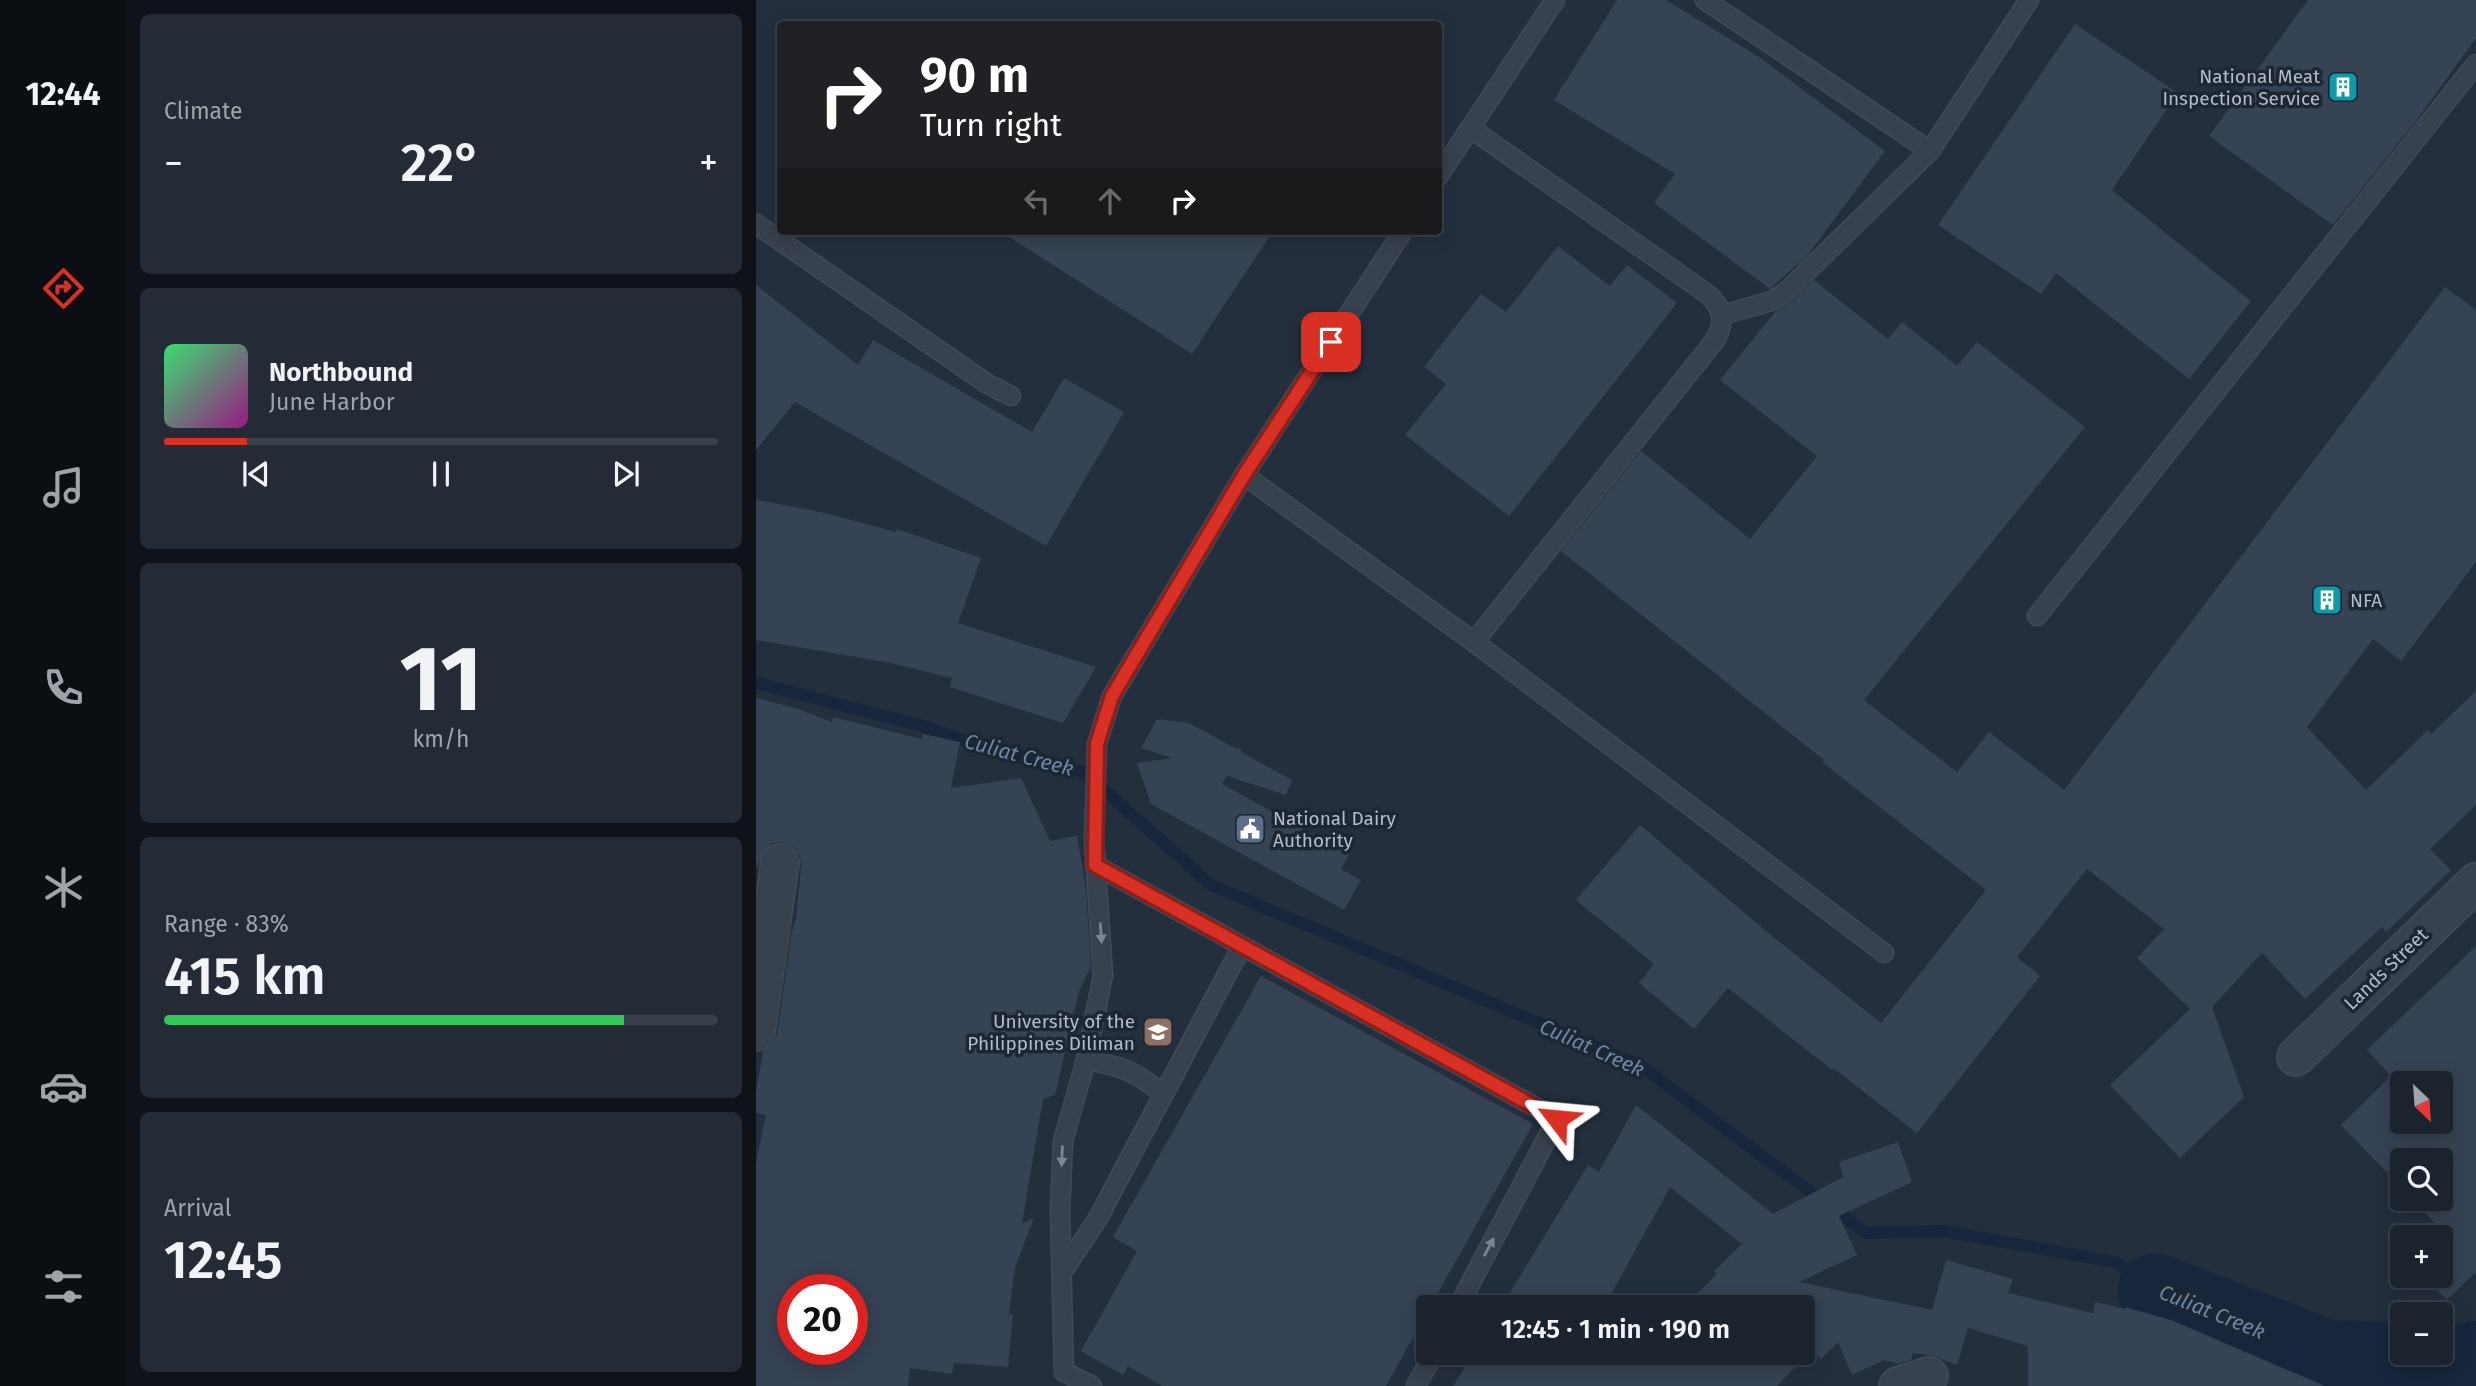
<!DOCTYPE html>
<meta charset="utf-8">
<style>
body{margin:0;font-family:"Fira Sans",sans-serif;background:#242b36;color:#f1f3f6;height:100vh;display:flex;flex-direction:column;font-size:26px;white-space:nowrap}
*{box-sizing:border-box;margin:0}
p{font-size:23px;color:#a0a4aa}
.icon{flex:none;width:38px;height:38px;fill:none;stroke:currentColor;stroke-width:2;stroke-linecap:round;stroke-linejoin:round}
.map{position:relative;flex:1;overflow:hidden}
.sheet{display:flex;flex-direction:column;gap:14px;padding:14px;background:#0f1319;width:630px}
.sheet>*{flex:none}
.guide{position:absolute;left:21px;top:21px;width:665px;height:214px;border-radius:7px;box-shadow:0 4px 18px #0003,0 0 0 2px #39404a;background:#202124;color:#fff;overflow:hidden}
.needle{width:46px;rotate:155deg}
.buttons{position:absolute;left:1634px;top:1071px;display:grid;gap:14px}
.buttons a{display:grid;place-items:center;width:63px;height:63px;border-radius:7px;background:#1b232e;box-shadow:0 4px 18px #0003,0 0 0 2px #39404a;font-size:35px}
.speed{position:absolute;left:21px;top:1274px;display:flex;gap:14px;font-size:35px;font-weight:700;text-align:center}
.speed>*{display:grid;place-content:center;width:91px;height:91px;border-radius:50%;background:#1b232e;box-shadow:0 4px 18px #0003,0 0 0 2px #39404a;line-height:1}
.speed .limit{border:10px solid #d22;background:#fff;color:#111}
.pin{position:absolute;display:grid;place-items:center;width:60px;height:60px;color:#fff;margin:-30px;border-radius:14px;box-shadow:0 4px 10px #0006}
.me{position:absolute;width:77px;margin:-38px;rotate:299deg;stroke-linejoin:round;filter:drop-shadow(0 0 5px #0008)}
.turn{display:flex;align-items:center;gap:24px;height:147px;padding:0 28px;font-size:32px}
.turn .icon{width:91px;height:91px;stroke-width:2.5}
.turn b{display:block;font-size:49px;line-height:60px}
.lanes{display:flex;align-items:center;height:66px;padding:0 28px;background:#0003;justify-content:center;gap:35px;direction:ltr}
.lanes .off{opacity:.35}
.big{font-size:52px;font-weight:600;line-height:1.1}
.sheet .card{flex:1;display:flex;flex-direction:column;justify-content:center;gap:10px;min-width:0;padding:0 24px;border-radius:10px;background:#242b36}
.sheet .dial{align-items:center;gap:0}
.dial b{font-size:91px;line-height:1}
.song{display:flex;align-items:center;gap:21px}
.cover{width:84px;height:84px;border-radius:10px;background:linear-gradient(135deg,hsl(140 70% 55%),hsl(310 70% 35%))}
.played{height:7px;border-radius:4px;background:linear-gradient(90deg,#d93025 15%,#39404a 15%)}
.keys{display:flex;justify-content:space-around;direction:ltr}
.heat{display:flex;justify-content:space-between;align-items:center;font-size:38px;direction:ltr}
.charge{height:10px;border-radius:5px;background:linear-gradient(90deg,#34c759 83%,#39404a 0)}
.trip{position:absolute;left:660px;top:1295px;width:399px;height:70px;border-radius:7px;background:#1b232e;box-shadow:0 4px 18px #0003,0 0 0 2px #39404a;font-weight:600;line-height:70px;text-align:center}
main{display:flex;flex:1;min-height:0}
.tab-bar{display:flex;flex-direction:column;width:126px;justify-content:space-around;align-items:center;background:#0b0e12;color:#a0a4aa}
.tab-bar .icon{width:49px;height:49px}
.tab-bar .active{color:#d93025}
.tab-bar b{font-size:32px;color:#f1f3f6}
.map>svg:first-child{display:block}
.lines{fill:none;stroke-linecap:round;stroke-linejoin:round}
.stream{stroke:#17263c;stroke-width:12}
.river{stroke:#17263c;stroke-width:74}
.building{fill:#364354;fill-rule:evenodd}
.lane-casing{stroke:#414a57;stroke-width:21}
.street-casing{stroke:#414a57;stroke-width:40}
.lane{stroke:#38414e;stroke-width:18}
.street{stroke:#38414e;stroke-width:37}
.oneway{fill:#7c8592}
.route-casing{stroke:#8d1f18;stroke-width:18}
.route{stroke:#d93025;stroke-width:12}
.labels{text-anchor:middle;dominant-baseline:central;stroke-width:7;stroke-linejoin:round;paint-order:stroke}
.poi-label{font-size:19px;fill:#b4bcc9;stroke:#1d2633;text-anchor:end}
.street-label{font-size:19px;fill:#b4bcc9;stroke:#1d2633}
.water-label{font-size:21px;font-style:italic;fill:#6d86a8;stroke:#1d2633}
</style>
<main>
<nav class="tab-bar">
<b>12:44</b>
<svg class="icon active" aria-label="directions" viewBox="0 0 24 24"><path d="M12 3l9 9-9 9-9-9zM9 14v-3h6M13 9l2 2-2 2"/></svg>
<svg class="icon" aria-label="music" viewBox="0 0 24 24"><path d="M9 18V5l10-2v13"/><circle cx="6" cy="18" r="3"/><circle cx="16" cy="16" r="3"/></svg>
<svg class="icon" aria-label="phone" viewBox="0 0 24 24"><path d="M5 4h4l2 5-3 2q2 4 5 5l2-3 5 2v4C11 20 4 13 5 4z"/></svg>
<svg class="icon" aria-label="climate" viewBox="0 0 24 24"><path d="M12 3v18M4 7l16 10M4 17L20 7"/></svg>
<svg class="icon" aria-label="car" viewBox="0 0 24 24"><path d="M5 17H2v-5l4-1 3-4h7l3 4 3 1v5h-3M9 17h6M6 11h13"/><circle cx="7" cy="17" r="2"/><circle cx="17" cy="17" r="2"/></svg>
<svg class="icon" aria-label="filters" viewBox="0 0 24 24"><path d="M4 7h16M4 17h16"/><circle cx="9" cy="7" r="2"/><circle cx="15" cy="17" r="2"/></svg>
</nav>
<section class="sheet">
<div class="card"><p>Climate</p>
<div class="heat"><a>−</a><b class="big">22°</b><a>+</a></div>
</div>
<div class="card">
<div class="song"><i class="cover"></i><div><b>Northbound</b><p>June Harbor</p></div></div>
<div class="played"></div>
<div class="keys"><svg class="icon" aria-label="previous" viewBox="0 0 24 24"><path d="M18 5L8 12l10 7zM5 5v14"/></svg><svg class="icon" aria-label="pause" viewBox="0 0 24 24"><path d="M8 5v14M16 5v14"/></svg><svg class="icon" aria-label="next" viewBox="0 0 24 24"><path d="M6 5l10 7-10 7zM19 5v14"/></svg></div>
</div>
<div class="card dial"><b>11</b><p>km/h</p></div>
<div class="card"><p>Range · 83%</p><b class="big">415 km</b><div class="charge"></div></div>
<div class="card"><p>Arrival</p><b class="big">12:45</b></div>
</section>
<div class="map">
<svg width="1720" height="1386" viewBox="0 0 1720 1386">
<rect width="100%" height="100%" fill="#242f3e"/>
<g class="lines">
<path class="stream" d="M0,683L167,726L247,754L328,772L455,885L885,1066L1110,1233L1187,1231L1359,1262L1399,1290"/>
<path class="river" d="M1399,1290L1571,1357L1713,1361L1720,1358"/>
</g>
<g class="building">
<path d="M861,0H910L1003,57L1129,151L1051,256L1014,289L898,203L919,174L798,100Z"/>
<path d="M1552,0H1720V38L1660,121L1577,225L1453,136Z"/>
<path d="M1319,24L1422,93L1356,190L1495,301L1433,379L1300,273L1285,294L1182,225Z"/>
<path d="M244,231H517L436,354Z"/>
<path d="M802,246L854,286L871,265L921,303L753,516L649,435L690,384L668,367L725,294L750,312Z"/>
<path d="M1058,280L1132,339L1146,322L1201,366L1221,342L1329,427L1108,700L1201,772L1233,732L1308,790L1689,287L1720,310V562L1645,661L1617,639L1551,727L1610,790L1672,730L1675,734L1720,691V805L1674,849L1695,870L1630,932L1626,927L1549,999L1506,953L1456,1007L1488,1097L1424,1158L1354,1085L1434,1009L1381,958L1408,929L1331,869L1261,957L1284,976L1161,1133L1077,1068L1076,1070L972,988L938,1029L883,983L898,964L820,900L884,825L1016,936L1125,1023L1230,890L1066,762L1068,760L805,551L885,451L994,539L1061,456L964,380L1019,312L1038,300Z"/>
<path d="M0,285L102,365L117,340L276,432L308,378L368,412L290,546L39,402L0,450Z"/>
<path d="M0,500L65,512L140,532L141,529L225,558L202,623L340,667L307,723L194,687L196,678L135,663L0,640Z"/>
<path d="M0,698L39,708L76,722L77,717L166,739L167,734L204,742L195,788L265,778L294,841L321,836L330,889L335,966L323,991L299,1095L287,1099L266,1223L278,1218L259,1267L253,1314H257L252,1367L198,1363L196,1374L154,1368L152,1386H0V1163L10,1115L0,1113V1092L7,1052L16,1045L21,1035L35,935L40,919L45,866L44,856L37,847L26,842L17,843L8,850L2,867H0ZM37,1290H96V1349H37Z"/>
<path d="M401,719L433,723L481,749H486L485,752L536,780L530,795L471,776L466,784L593,854L585,869L605,880L588,910L395,804L381,763L416,758L385,748Z"/>
<path d="M1720,946V1272L1691,1300L1667,1276H1685V1237H1669L1681,1225L1656,1199H1685V1160H1647V1189L1585,1125L1635,1076L1611,1050ZM1647,1083H1685V1122H1647Z"/>
<path d="M505,976L777,1124L674,1307H672V1311L630,1386H406L372,1366L367,1375L325,1351L381,1251L357,1237Z"/>
<path d="M880,1105L1017,1214L1087,1177L1083,1162L1142,1142L1156,1182L1083,1216L1101,1255L1043,1282L1176,1310L1190,1260L1257,1279L1252,1293L1337,1313L1339,1302L1369,1309V1307L1415,1320L1569,1386H1272V1346L1212,1328L1201,1365L1178,1356L1157,1353L1155,1360L1142,1364L1128,1360L1096,1375L1082,1342L1065,1359L1056,1350L1021,1386H697L718,1353H1046V1307H928L961,1274L958,1271L986,1244L914,1187L848,1307H745L832,1165L843,1172Z"/>
</g>
<g class="lines">
<g class="lane-casing">
<g id="lane">
<path d="M949,0L1174,151"/>
<path d="M714,128L953,295C967,309 969,321 960,339L718,642"/>
<path d="M682,177L799,0"/>
<path d="M0,224L230,383L255,396"/>
<path d="M966,315L1016,301L1031,291L1174,151L1273,0"/>
<path d="M488,475L718,642L1128,953"/>
<path d="M1281,616L1720,64"/>
<path d="M339,865L801,1119L702,1307"/>
<path d="M330,1060C368,1067 377,1070 407,1094"/>
<path d="M306,1272L341,1220L486,946"/>
<path d="M336,1386L308,1372L304,1212L307,1141L330,1060L347,975L338,840L341,744L356,696L488,475L647,231"/>
<path d="M660,1386L678,1353"/>
</g>
</g>
<g class="street-casing">
<g id="street">
<path d="M0,1032L24,863"/>
<path d="M1540,1057L1720,882"/>
<path d="M1142,1386L1173,1376"/>
</g>
</g>
<use href="#lane" class="lane"/>
<use href="#street" class="street"/>
</g>
<defs><path id="oneway-solid" d="M-6-.8H1V-3.2L6.5 0L1 3.2V.8H-6Z" transform="scale(1.75)"/></defs>
<g class="oneway">
<use href="#oneway-solid" transform="translate(345 933) rotate(86)"/>
<use href="#oneway-solid" transform="translate(306 1156) rotate(92)"/>
<use href="#oneway-solid" transform="translate(733 1247) rotate(-62)"/>
</g>
<g class="lines">
<g class="route-casing">
<path id="route" d="M575,342L488,475L356,696L341,744L339,865L801,1119"/>
</g>
<use href="#route" class="route"/>
</g>
<defs>
<g id="building-square" transform="scale(1.575)"><rect x="-9" y="-9" width="18" height="18" rx="4" fill="#0f9aa8" stroke="#1d2633"/><path d="M-4-6H4V6H1V3H-1V6H-4ZM-2.5-4.3h1.7v1.8h-1.7ZM.8-4.3h1.7v1.8H.8ZM-2.5-1h1.7V.8h-1.7ZM.8-1h1.7V.8H.8Z" fill="#fff"/></g>
<g id="civic-square" transform="scale(1.575)"><rect x="-9" y="-9" width="18" height="18" rx="4" fill="#5c6f8a" stroke="#1d2633"/><path d="M-.6-6.5H3V-4.5H.6V-3L4-1V1h2V6H-6V1h2V-1L-.6-3ZM-1.2 2.5V6h2.4V2.5Z" fill="#fff"/></g>
<g id="university-square" transform="scale(1.575)"><rect x="-9" y="-9" width="18" height="18" rx="4" fill="#8d6e63" stroke="#1d2633"/><path d="M0-5L7-2L0 1L-7-2ZM-4 1L0 2.5L4 1V4Q0 6-4 4Z" fill="#fff"/></g>
</defs>
<g fill-rule="evenodd">
<use href="#building-square" x="1587" y="87"/>
<use href="#building-square" x="1571" y="600"/>
<use href="#civic-square" x="494" y="829"/>
<use href="#university-square" x="402" y="1032"/>
</g>
<g class="labels">
<g class="poi-label">
<text x="1564" y="76">National Meat<tspan x="1564" dy="22">Inspection Service</tspan></text>
<text x="1594" y="600" text-anchor="start">NFA</text>
<text x="517" y="818" text-anchor="start">National Dairy<tspan x="517" dy="22">Authority</tspan></text>
<text x="379" y="1021">University of the<tspan x="379" dy="22">Philippines Diliman</tspan></text>
</g>
<g class="street-label">
<text transform="translate(1630 969) rotate(-44)">Lands Street</text>
</g>
<g class="water-label">
<text transform="translate(263 755) rotate(15)">Culiat Creek</text>
<text transform="translate(836 1048) rotate(24)">Culiat Creek</text>
<text transform="translate(1456 1312) rotate(22)">Culiat Creek</text>
</g>
</g>
</svg>
<div class="buttons">
<a><svg class="needle" viewBox="-14 -14 28 28"><path d="M0-13l5 13h-10z" fill="#e53935"/><path d="M0 13l5-13h-10z" fill="#a0a4aa"/></svg></a>
<a><svg class="icon" aria-label="search" viewBox="0 0 24 24"><circle cx="10" cy="10" r="6"/><path d="M15 15l6 6"/></svg></a>
<a>+</a>
<a>−</a>
</div>
<div class="speed"><div class="limit">20</div></div>
<div class="pin" style="left:575px;top:342px;background:#d93025"><svg class="icon" aria-label="arrive" viewBox="0 0 24 24"><path d="M6 21V4h12l-3 4 3 4H6"/></svg></div>
<svg class="me" style="left:801px;top:1119px" viewBox="-20 -20 40 40"><path d="M0-17L14 15 0 8-14 15z" fill="#d93025" stroke="#fff" stroke-width="4"/></svg>
<div class="trip">12:45 · 1 min · 190 m</div>
<div class="guide">
<div class="turn"><svg class="icon" aria-label="right" viewBox="0 0 24 24"><path d="M7 20v-9h11M14 6l5 5-5 5"/></svg><div><b>90 m</b>Turn right</div></div>
<div class="lanes"><svg class="icon off" aria-label="left" viewBox="0 0 24 24"><path d="M17 20v-9H6M10 6l-5 5 5 5"/></svg><svg class="icon off" aria-label="ahead" viewBox="0 0 24 24"><path d="M12 20V5M6 11l6-6 6 6"/></svg><svg class="icon" aria-label="right" viewBox="0 0 24 24"><path d="M7 20v-9h11M14 6l5 5-5 5"/></svg></div>
</div>
</div>
</main>
